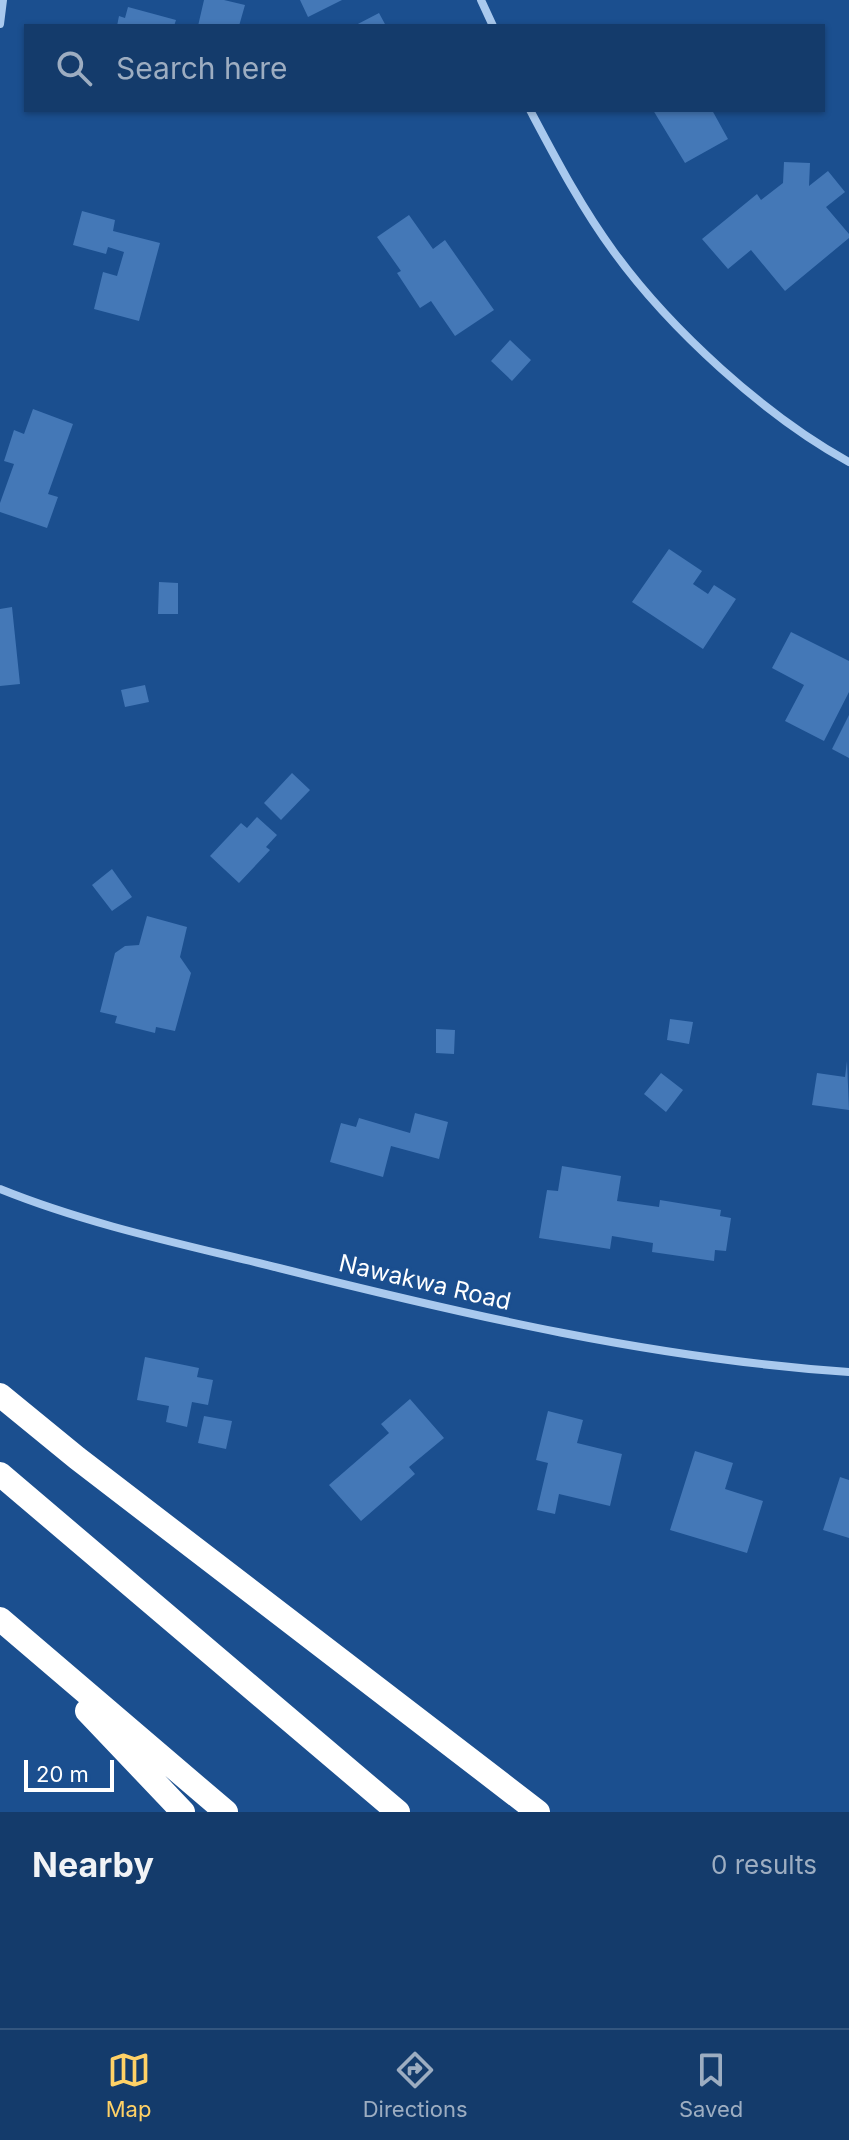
<!DOCTYPE html>
<style>
body{margin:0;font-family:Inter,sans-serif;background:#1d4271;color:#f1f3f6}
.scale{position:absolute;left:24px;bottom:20px;width:90px;box-sizing:border-box;padding-left:8px;border:4px solid #fff;border-top:0;font-size:22px;line-height:28px;white-space:nowrap;color:#fff;-webkit-text-stroke:6px #1b4f8f;paint-order:stroke}
.list{margin:0;padding:0;list-style:none}
h2{display:flex;justify-content:space-between;align-items:center;height:104px;margin:0;padding:0 32px;font-size:34px}
h2 small{font-size:26px;font-weight:400;color:#9dadc1}
.icon{flex:none;width:44px;height:44px;fill:none;stroke:currentColor;stroke-width:2;stroke-linecap:round;stroke-linejoin:round}
.map{position:relative;flex:none;width:849px;height:1812px;overflow:hidden}
.search{position:absolute;background:#143b6b;box-shadow:0 2px 6px #0004;left:24px;right:24px;top:24px;height:88px;display:flex;align-items:center;gap:20px;box-sizing:border-box;padding:0 28px;border-radius:0px;color:#9dadc1;font-size:30px}
.sheet{height:216px;background:#143b6b}
nav{display:flex;justify-content:space-around;align-items:center;box-sizing:border-box;height:112px;border-top:2px solid #33557e;background:#143b6b;font-size:22px;color:#9dadc1}
nav a{display:grid;justify-items:center;gap:4px}
nav .on{color:#ffd166}
.map>svg:first-child{display:block}
.building{fill:#4478b7}
.lines{fill:none;stroke-linecap:round;stroke-linejoin:round}
.minor{stroke:#a9c9ee;stroke-width:8}
.motorway{stroke:#fff;stroke-width:24}
.labels{text-anchor:middle;dominant-baseline:central;stroke-width:6;stroke-linejoin:round;paint-order:stroke}
.street-label{font-size:24px;fill:#fff;stroke:#1b4f8f}
</style>
<div class="map">
<svg width="849" height="1812" viewBox="0 0 849 1812">
<rect width="100%" height="100%" fill="#1b4f8f"/>
<!-- building -->
<path class="building" d="M204 0H224L245 5 239 26H198Z
M300 0H342L308 17Z
M128 7 176 20 174 26H117L119 16 125 18Z
M379 13 386 26H354Z
M653 110H712L728 139 685 163Z
M784 162 810 163 809 186 828 171 845 192 826 207 849 234V238L785 291 751 250 728 269 702 239 757 194 761 200 783 183Z
M82 211 115 220 113 231 160 243 139 321 94 309 103 272 117 276 124 252 108 247 106 254 73 245Z
M409 215 433 249 445 240 494 310 455 336 431 301 420 308 397 273 401 271 377 237Z
M510 340 531 360 512 381 491 361Z
M33 409 73 424 48 494 58 497 47 528 0 512V503L14 464 4 461 14 430 24 434Z
M669 549 702 571 693 584 708 594 714 585 736 599 703 649 632 602Z
M159 582 178 583V614H158Z
M12 607 20 684 0 686V609Z
M791 632 849 661V692L824 741 785 721 804 685 772 668Z
M145 685 149 702 125 707 121 690Z
M849 715V758L832 749Z
M292 773 310 790 281 820 264 803Z
M257 817 277 835 266 847 270 850 239 883 210 856 241 823 247 828Z
M112 869 132 897 112 911 92 885Z
M147 916 187 927 180 957 191 973 175 1031 156 1027 155 1033 115 1023 117 1016 100 1012 115 953 125 946 139 945Z
M670 1019 693 1022 689 1044 667 1040Z
M436 1029 455 1030 454 1054 436 1053Z
M847 1061 849 1110 812 1105 817 1073 845 1077Z
M661 1073 683 1090 666 1112 644 1094Z
M415 1113 448 1122 439 1159 391 1146 383 1177 330 1162 341 1123 356 1127 359 1118 410 1133Z
M562 1166 621 1176 617 1201 659 1207 660 1200 721 1210 720 1216 731 1218 726 1251 715 1250 714 1261 652 1252 653 1243 612 1236 610 1249 539 1238 547 1190 558 1191Z
M145 1357 199 1368 197 1377 213 1380 208 1405 192 1402 187 1427 166 1422 169 1406 137 1400Z
M410 1399 444 1438 409 1467 415 1474 361 1521 329 1485 389 1433 381 1424Z
M548 1411 583 1420 577 1443 622 1454 610 1506 559 1494 555 1514 537 1510 548 1463 536 1460Z
M204 1416 232 1421 226 1449 198 1443Z
M695 1451 733 1463 725 1489 763 1501 747 1553 670 1530Z
M840 1477 849 1480V1538L823 1530Z"/>
<g class="lines">
<!-- minor -->
<path class="minor" d="M481 0 493 26
M0 24 3 0
M530 110C556 159 581 207 614 252 670 329 765 416 849 462
M0 1189C89 1225 186 1245 279 1268 467 1315 655 1359 849 1372"/>
<!-- motorway -->
<path class="motorway" d="M0 1395 77 1458 538 1812
M0 1474 398 1812
M0 1619 226 1812
M87 1711 183 1812"/>
</g>
<g class="labels">
<!-- street labels -->
<g class="street-label">
<text transform="translate(425 1282) rotate(13)">Nawakwa Road</text>
</g>
</g>
</svg>
<div class="scale">20 m</div>
<div class="search"><svg class="icon" aria-label="search" viewBox="0 0 24 24"><circle cx="10" cy="10" r="6"/><path d="M15 15l6 6"/></svg>Search here</div>
</div>
<section class="sheet">
<h2>Nearby<small>0 results</small></h2>
<ul class="list">
</ul>
</section>
<nav>
<a class="on"><svg class="icon" aria-label="map" viewBox="0 0 24 24"><path d="M3 6l6-2 6 2 6-2v14l-6 2-6-2-6 2zM9 4v14M15 6v14"/></svg>Map</a>
<a><svg class="icon" aria-label="directions" viewBox="0 0 24 24"><path d="M12 3l9 9-9 9-9-9zM9 14v-3h6M13 9l2 2-2 2"/></svg>Directions</a>
<a><svg class="icon" aria-label="saved" viewBox="0 0 24 24"><path d="M7 4h10v16l-5-4-5 4z"/></svg>Saved</a>
</nav>
